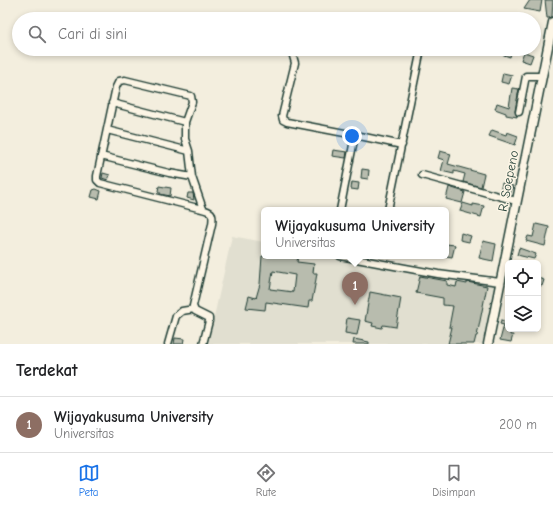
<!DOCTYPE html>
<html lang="id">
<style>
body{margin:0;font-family:"Comic Neue",sans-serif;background:#f2f2f2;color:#202124}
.controls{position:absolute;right:12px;bottom:12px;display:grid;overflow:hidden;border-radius:6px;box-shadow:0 2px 6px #0003}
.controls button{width:36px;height:36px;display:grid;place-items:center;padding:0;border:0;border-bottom:1px solid #e0e0e0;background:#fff;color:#202124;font:20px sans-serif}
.you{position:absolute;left:352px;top:136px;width:14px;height:14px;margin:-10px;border:3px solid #fff;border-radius:50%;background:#1a73e8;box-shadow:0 0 0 6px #1a73e833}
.badge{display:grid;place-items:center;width:26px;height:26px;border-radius:50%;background:#1a73e8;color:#fff;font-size:13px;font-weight:700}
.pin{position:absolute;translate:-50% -33px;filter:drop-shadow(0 1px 2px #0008)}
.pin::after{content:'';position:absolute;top:21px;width:14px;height:12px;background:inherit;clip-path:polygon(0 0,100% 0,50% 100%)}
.popup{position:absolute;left:261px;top:207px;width:188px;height:52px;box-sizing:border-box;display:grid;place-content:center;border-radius:6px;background:#fff;filter:drop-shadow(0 1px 3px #0005);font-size:13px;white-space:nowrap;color:#757577}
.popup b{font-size:15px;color:#202124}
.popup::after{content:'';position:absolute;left:50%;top:100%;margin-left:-8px;border:8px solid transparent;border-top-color:#fff}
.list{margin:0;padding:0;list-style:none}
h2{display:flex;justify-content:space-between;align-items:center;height:52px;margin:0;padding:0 16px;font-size:17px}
h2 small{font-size:13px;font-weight:400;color:#757577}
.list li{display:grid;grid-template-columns:26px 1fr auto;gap:12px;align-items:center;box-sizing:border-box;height:56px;padding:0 16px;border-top:1px solid #e0e0e0}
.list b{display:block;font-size:15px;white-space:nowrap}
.list p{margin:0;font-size:13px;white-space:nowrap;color:#757577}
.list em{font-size:13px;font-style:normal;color:#757577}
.icon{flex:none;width:22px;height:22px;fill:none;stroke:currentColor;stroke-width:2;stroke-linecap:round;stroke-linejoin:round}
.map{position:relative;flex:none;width:553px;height:344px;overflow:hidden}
.search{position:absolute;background:#fff;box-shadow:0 2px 6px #0003;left:12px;right:12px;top:12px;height:44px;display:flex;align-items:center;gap:10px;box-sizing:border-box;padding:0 14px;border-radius:22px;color:#757577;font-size:15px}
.sheet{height:108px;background:#fff}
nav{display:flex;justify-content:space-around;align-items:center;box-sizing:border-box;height:56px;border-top:1px solid #e0e0e0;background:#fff;font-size:11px;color:#757577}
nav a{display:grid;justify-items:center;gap:2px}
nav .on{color:#1a73e8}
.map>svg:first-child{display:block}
.built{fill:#e1dfd0}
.building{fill:#b8bcae;stroke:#1f3d34;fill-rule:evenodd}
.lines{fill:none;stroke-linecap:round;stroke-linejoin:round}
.minor-casing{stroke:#1f3d34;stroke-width:9}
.tertiary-casing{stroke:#1f3d34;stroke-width:11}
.minor{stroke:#fcf5e5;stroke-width:6}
.tertiary{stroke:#fcf5e5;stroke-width:8}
.labels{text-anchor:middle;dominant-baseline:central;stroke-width:3;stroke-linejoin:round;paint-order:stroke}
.street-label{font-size:13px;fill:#1f3d34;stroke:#fcf5e5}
</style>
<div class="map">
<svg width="553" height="344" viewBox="0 0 553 344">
<rect width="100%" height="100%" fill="#f3eede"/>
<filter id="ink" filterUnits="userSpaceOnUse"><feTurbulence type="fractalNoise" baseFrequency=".025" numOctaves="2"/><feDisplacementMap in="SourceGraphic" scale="8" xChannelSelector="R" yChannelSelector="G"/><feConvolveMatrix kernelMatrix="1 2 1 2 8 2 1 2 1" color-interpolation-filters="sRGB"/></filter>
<g filter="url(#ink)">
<!-- built -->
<path class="built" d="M232 236 264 242V256H333L496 285 485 344H208Z"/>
<!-- building -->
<path class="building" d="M530 0H542L540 12 524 9Z
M545 0H553L552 17 549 18H547Z
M503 49H512L510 57 501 54Z
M524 52 533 55 530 63 521 60Z
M503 73 512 75 509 84 501 82Z
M512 88 519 89 515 111 517 117 506 115V113L495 109 497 103 509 107Z
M492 130 506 135 507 132 518 136 515 145 489 136Z
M333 150 347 152 346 158 332 156Z
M440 151 451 154 448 164 484 174 481 187 463 182 465 174 454 171V174L441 171 444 160 438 158Z
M362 169 369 170 368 179 361 178Z
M103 173 110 175 108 180 102 178Z
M352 182 359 183 358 190 351 189Z
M502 183 513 186 510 195 500 192Z
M159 186 171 188 170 196 160 194V192L158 191Z
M449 187 465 192 462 203 446 199Z
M96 189 101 191 99 199 91 197 93 190Z
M188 193H193L194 200 187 198Z
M463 203 473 206V204L484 206 481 217 460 211Z
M536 224 549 227 545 246 526 241 528 236 533 237Z
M461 233 471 236 469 242 460 240Z
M483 241 496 244 493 261 479 258Z
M446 244 455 245 452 257 446 256Z
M519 248 536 254 534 259 517 255Z
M262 256H298L297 262 314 264 313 273H317L315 285 312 301H309L308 308 266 302 265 310 246 308 249 296 256 298 260 284ZM273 271 295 275 293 292 270 289Z
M420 276 447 281V285L456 287 457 282 467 284V282L487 286 477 336H476L474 344H448L452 327H449L453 306 443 305V298L416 293Z
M538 278 544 280 542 286 538 284Z
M370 292 401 298 396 327 383 325 382 328 372 326 373 323 365 321Z
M506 317H508V329H511L510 335H513L511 342 500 340 504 325 500 324 501 320 505 321Z
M347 318 360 320 357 335 345 333Z
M175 338 184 339 183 344H174Z
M354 339 369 342V344H353Z"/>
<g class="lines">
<defs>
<path id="minor" d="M291 49 295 63 282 116 283 120 287 122 355 135
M112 103 185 122
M519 112 526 76H542
M107 130 189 151
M101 156 169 173 192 177
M422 175 516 201
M340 210 355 135 402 145
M388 210 421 49
M340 256 438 274 500 282
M168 344 176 316 182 311 194 309
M203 344 209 321V318L195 311 193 306 212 224C214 211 210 211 198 208L100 183 97 180V176L116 87 119 81 125 80 191 96 192 102 185 122V139L189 151 192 177 203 209"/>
<path id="tertiary" d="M488 344 553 22"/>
</defs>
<!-- minor casing -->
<use href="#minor" class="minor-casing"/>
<!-- tertiary casing -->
<use href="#tertiary" class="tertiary-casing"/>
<!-- minor -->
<use href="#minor" class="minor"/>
<!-- tertiary -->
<use href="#tertiary" class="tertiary"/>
</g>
</g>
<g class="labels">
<!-- street labels -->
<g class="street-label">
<text transform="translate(508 181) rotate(-79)">R. Soepeno</text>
</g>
</g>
</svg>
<div class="controls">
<button><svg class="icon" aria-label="locate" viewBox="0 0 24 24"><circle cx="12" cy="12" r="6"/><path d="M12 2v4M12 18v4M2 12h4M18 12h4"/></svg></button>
<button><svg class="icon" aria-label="layers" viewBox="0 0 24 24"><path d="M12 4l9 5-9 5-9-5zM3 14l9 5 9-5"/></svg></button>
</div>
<div class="you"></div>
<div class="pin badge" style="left:355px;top:305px;background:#8d6e63">1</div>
<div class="popup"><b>Wijayakusuma University</b>Universitas</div>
<div class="search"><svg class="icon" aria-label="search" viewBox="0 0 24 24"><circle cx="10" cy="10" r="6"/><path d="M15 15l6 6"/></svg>Cari di sini</div>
</div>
<section class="sheet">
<h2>Terdekat<small></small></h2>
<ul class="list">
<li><span class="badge" style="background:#8d6e63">1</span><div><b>Wijayakusuma University</b><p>Universitas</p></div><em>200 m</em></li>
</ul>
</section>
<nav>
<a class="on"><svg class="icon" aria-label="map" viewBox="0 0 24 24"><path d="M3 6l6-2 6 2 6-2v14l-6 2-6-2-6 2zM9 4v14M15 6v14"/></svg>Peta</a>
<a><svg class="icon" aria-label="directions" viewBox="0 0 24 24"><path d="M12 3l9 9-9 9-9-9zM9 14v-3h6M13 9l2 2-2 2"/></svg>Rute</a>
<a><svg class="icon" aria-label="saved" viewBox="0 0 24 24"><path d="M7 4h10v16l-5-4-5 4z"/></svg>Disimpan</a>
</nav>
